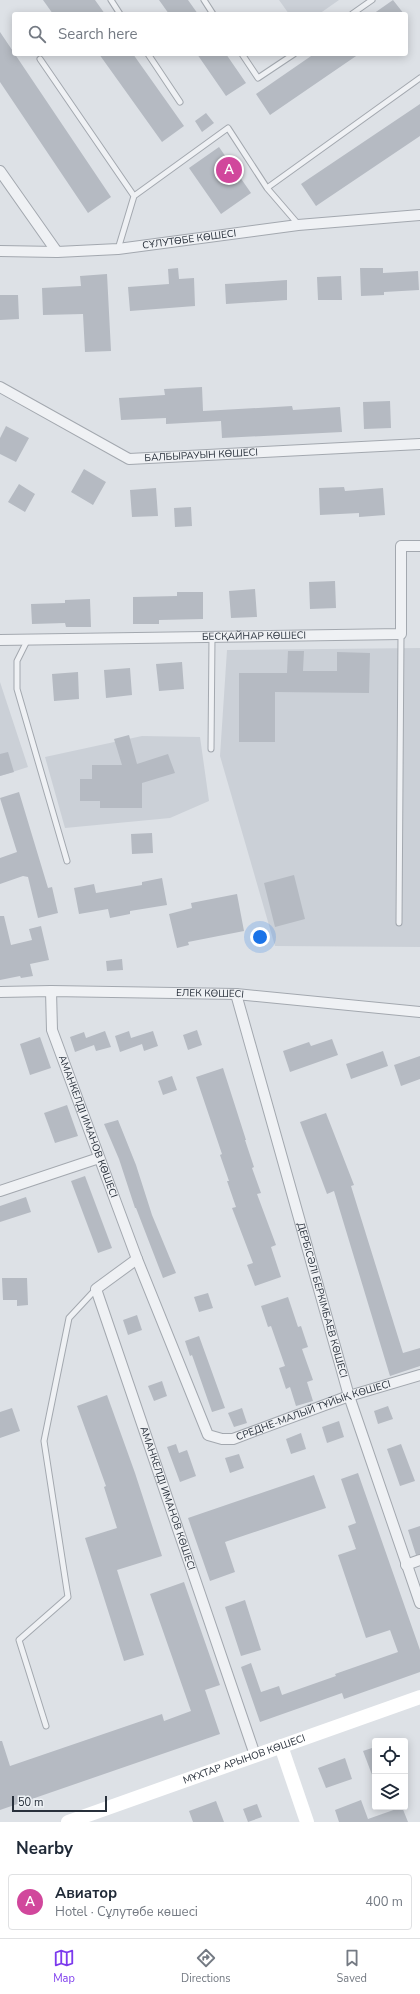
<!DOCTYPE html>
<meta charset="utf-8">
<style>
body{margin:0;font-family:"Nunito Sans",sans-serif;background:#f6f6f7;color:#1f2937}
.controls{position:absolute;right:12px;bottom:12px;display:grid;overflow:hidden;border-radius:4px;box-shadow:0 2px 10px #0003}
.controls button{width:36px;height:36px;display:grid;place-items:center;padding:0;border:0;border-bottom:1px solid #e0e1e3;background:#fff;color:#1f2937;font:20px sans-serif}
.scale{position:absolute;left:12px;bottom:10px;width:95px;box-sizing:border-box;padding-left:4px;border:2px solid #28303b;border-top:0;font-size:11px;line-height:14px;white-space:nowrap;color:#28303b;-webkit-text-stroke:3px #ecf0f4;paint-order:stroke}
.you{position:absolute;left:260px;top:937px;width:14px;height:14px;margin:-10px;border:3px solid #fff;border-radius:50%;background:#1a73e8;box-shadow:0 0 0 6px #1a73e833}
.badge{display:grid;place-items:center;width:26px;height:26px;border-radius:50%;background:#7c3aed;color:#fff;font-size:13px;font-weight:700}
.pin{position:absolute;translate:-50% -50%;border:2px solid #fff;box-shadow:0 1px 4px #0006}
.list{margin:0;padding:0;list-style:none}
h2{display:flex;justify-content:space-between;align-items:center;height:52px;margin:0;padding:0 16px;font-size:17px}
h2 small{font-size:13px;font-weight:400;color:#747a83}
.list li{display:grid;grid-template-columns:26px 1fr auto;gap:12px;align-items:center;box-sizing:border-box;height:56px;margin:0 8px 8px;padding:0 8px;border:1px solid #e0e1e3;border-radius:4px}
.list b{display:block;font-size:15px;white-space:nowrap}
.list p{margin:0;font-size:13px;white-space:nowrap;color:#747a83}
.list em{font-size:13px;font-style:normal;color:#747a83}
.icon{flex:none;width:22px;height:22px;fill:none;stroke:currentColor;stroke-width:2;stroke-linecap:round;stroke-linejoin:round}
.map{position:relative;flex:none;width:420px;height:1822px;overflow:hidden}
.search{position:absolute;background:#fff;box-shadow:0 2px 10px #0003;left:12px;right:12px;top:12px;height:44px;display:flex;align-items:center;gap:10px;box-sizing:border-box;padding:0 14px;border-radius:4px;color:#747a83;font-size:15px}
.sheet{height:116px;background:#fff}
nav{display:flex;justify-content:space-around;align-items:center;box-sizing:border-box;height:56px;border-top:1px solid #e0e1e3;background:#fff;font-size:11px;color:#747a83}
nav a{display:grid;justify-items:center;gap:2px}
nav .on{color:#7c3aed}
.map>svg:first-child{display:block}
.built{fill:#cbd0d7}
.building{fill:#b5bac2}
.lines{fill:none;stroke-linecap:round;stroke-linejoin:round}
.lane-casing{stroke:#a3a8af;stroke-width:7}
.street-casing{stroke:#a3a8af;stroke-width:12}
.lane{stroke:#eff1f4;stroke-width:5}
.street{stroke:#eff1f4;stroke-width:10}
.secondary{stroke:#fff;stroke-width:14}
.labels{text-anchor:middle;dominant-baseline:central;stroke-width:3;stroke-linejoin:round;paint-order:stroke}
.street-label{font-size:10px;fill:#28303b;stroke:#ecf0f4}
</style>
<div class="map">
<svg width="420" height="1822" viewBox="0 0 420 1822">
<rect width="100%" height="100%" fill="#dde1e6"/>
<!-- built -->
<path class="built" d="M279 0H339L319 14H289Z
M420 648V947L275 946 220 756 227 650Z
M0 682 28 767 0 776Z
M142 736 200 737 209 801 170 818 65 828 45 757Z"/>
<!-- building -->
<path class="building" d="M43 0H95L105 14H53Z
M159 0H188L198 14H169Z
M393 0 404 14H373Z
M0 32 111 197 88 213 0 82Z
M99 54H133L184 126 162 142Z
M197 54H226L246 83 226 96Z
M314 54H359L270 115 256 94Z
M420 104V136L316 206 301 184Z
M206 113 214 123 202 132 195 121Z
M219 147 251 193 221 214 189 168Z
M178 268 179 279 194 278 195 306 130 311 128 287 169 284 168 269Z
M360 268H383V273L418 271 419 290 384 292V295L361 296Z
M107 274 111 351 85 352 83 314 43 315 42 288 81 286 80 276Z
M341 276 342 300H318L317 277Z
M287 280V300L226 304 225 284Z
M0 295H18L19 319 0 320Z
M202 387 203 411 292 406 293 410 340 407 342 432 222 438 221 421 166 424V418L121 420 119 398 165 395 164 389Z
M390 401 391 428 364 429 363 402Z
M6 426 29 438 16 462 0 454V438Z
M84 469 106 482 93 505 71 492Z
M19 484 35 494 25 512 8 502Z
M344 487 345 491 383 488 385 515 359 517V513L320 515 319 488Z
M156 488 158 516 132 517 130 490Z
M191 507 192 526 175 527 174 508Z
M335 581 336 608 310 609 309 582Z
M255 589 257 617 231 618 229 591Z
M177 592H203V619L159 620V624H133V597L177 596Z
M90 599 91 627H66L65 623 32 624 31 604 65 603V600Z
M288 651H304L303 671H337V652L370 653 369 693 275 692V742H239V673H287Z
M182 662 184 689 159 691 156 664Z
M130 668 132 695 106 698 104 670Z
M78 672 79 699 54 701 52 674Z
M129 735 137 764 168 754 175 773 142 783V808H100V801H80V779H92V765H122L114 739Z
M8 752 14 772 0 776V754Z
M19 792 48 888 52 887 58 913 38 918 28 877 23 876 0 884V858L17 852 0 798Z
M152 833 153 853 132 854 131 834Z
M294 875 305 919 275 927 264 883Z
M162 878 167 905 130 911V914L110 918 108 909 79 914 74 888 94 884 96 893 142 885V882Z
M237 894 244 931 188 942 189 945 177 948 169 914 192 908 191 903Z
M0 916H4L11 945 32 940 29 929 41 926 49 960 30 964 33 976 21 978 20 976 0 980Z
M122 959 123 970 107 971 106 961Z
M197 1030 202 1045 188 1050 183 1035Z
M105 1031 111 1047 96 1051 94 1045 75 1052 70 1037 84 1032 86 1038Z
M129 1031 131 1038 153 1031 158 1046 144 1051 142 1044 120 1052 115 1036Z
M40 1037 51 1068 30 1075 20 1044Z
M332 1039 338 1055 290 1072 283 1051 309 1042 311 1046Z
M383 1051 388 1066 351 1079 346 1064Z
M420 1056V1079L401 1086 394 1065Z
M223 1068 246 1140H245L254 1167 252 1168 261 1193 257 1194 276 1245 271 1247 281 1277 255 1286 247 1265 253 1263 232 1208 236 1207 227 1181H229L220 1155 222 1154 196 1077Z
M172 1076 177 1090 163 1095 158 1081Z
M67 1105 78 1136 55 1143 44 1113Z
M326 1113 354 1185 351 1186 403 1353 420 1348V1366L390 1376 334 1191 327 1194 300 1122Z
M118 1120 136 1165 152 1215 176 1273 163 1278 136 1208H135L119 1159 104 1124Z
M85 1176 112 1248 98 1253 71 1181Z
M26 1197 31 1212 0 1222V1206Z
M2 1278H27L28 1305 17 1306V1300H3Z
M208 1293 213 1308 199 1312 194 1297Z
M288 1297 298 1327 301 1326 308 1347 302 1349 313 1380 307 1382 313 1401 296 1406 290 1387 286 1389 279 1368 285 1366 271 1326 268 1327 261 1306Z
M137 1315 142 1330 128 1335 123 1320Z
M199 1336 225 1408 212 1412 192 1355 190 1356 185 1341Z
M162 1381 167 1396 154 1401 148 1386Z
M107 1395 135 1473 162 1556 117 1570 144 1655 124 1661 85 1538 117 1528 104 1487 106 1486 77 1406Z
M388 1406 393 1419 378 1424 374 1411Z
M12 1408 20 1431 0 1438V1412Z
M242 1408 247 1423 234 1427 228 1413Z
M339 1421 344 1437 327 1443 322 1427Z
M301 1433 306 1449 291 1454 286 1439Z
M176 1444 179 1453 187 1450 196 1476 180 1482 167 1447Z
M401 1444 415 1481 400 1486 387 1449Z
M239 1454 244 1468 230 1473 225 1458Z
M358 1473 420 1650V1672L344 1699 342 1693 260 1722 241 1667 251 1663 261 1692 279 1686 282 1695 336 1676 335 1674 398 1652 390 1630 366 1638 338 1555 356 1549 348 1526 356 1523 341 1479Z
M314 1475 326 1508 225 1542 235 1572 210 1581 188 1518Z
M420 1526V1554L416 1555 408 1530Z
M184 1582 220 1685 205 1690 220 1734 0 1810V1741H2L10 1766 162 1714 164 1721 191 1711 150 1594Z
M245 1600 261 1650 241 1656 225 1607Z
M375 1747V1780H374L363 1751Z
M345 1758 352 1779 326 1788 318 1768Z
M361 1800 368 1819 402 1807 408 1822H339L335 1810Z
M216 1801 224 1822H193L189 1811Z
M257 1804 262 1817 248 1822 243 1809Z"/>
<g class="lines">
<defs>
<path id="lane" d="M111 0 120 14
M204 0 213 14
M352 14 372 0
M148 54 180 102
M242 54 258 78 294 54
M40 59 134 196
M267 188 420 78
M118 249 134 196 228 128 267 188 298 224
M28 639 17 661V689L67 861
M211 749 212 637
M399 923 401 634
M46 1726 19 1640 68 1597 44 1441 69 1318 96 1289"/>
<g id="street">
<path id="s1" d="M0 171 57 252 118 249 298 225 420 215"/>
<path d="M0 251 57 252"/>
<path id="s2" d="M0 387 129 459 420 444"/>
<path id="s3" d="M0 640 401 634V546H420"/>
<path id="s4" d="M51 991 52 1030 137 1259 208 1435 222 1439H233L349 1396 420 1375"/>
<path id="s5" d="M0 992 51 991 236 994 420 1012"/>
<path id="s6" d="M236 994 349 1396 420 1603"/>
<path d="M0 1191 99 1158"/>
<path id="s7" d="M137 1259 96 1289 255 1755"/>
<path d="M406 1565 420 1560"/>
</g>
</defs>
<!-- lane casing -->
<use href="#lane" class="lane-casing"/>
<!-- street casing -->
<use href="#street" class="street-casing"/>
<!-- lane -->
<use href="#lane" class="lane"/>
<!-- street -->
<use href="#street" class="street"/>
<!-- secondary -->
<g class="secondary">
<path d="M281 1746 307 1822"/>
<path id="s8" d="M68 1822 420 1697"/>
</g>
</g>
<g class="labels">
<!-- street labels -->
<g class="street-label">
<text stroke="none"><textPath href="#s1" startOffset="232">СҰЛУТӨБЕ КӨШЕСІ</textPath></text>
<text stroke="none"><textPath href="#s2" startOffset="220">БАЛБЫРАУЫН КӨШЕСІ</textPath></text>
<text stroke="none"><textPath href="#s3" startOffset="254">БЕСҚАЙНАР КӨШЕСІ</textPath></text>
<text stroke="none"><textPath href="#s5" startOffset="210">ЕЛЕК КӨШЕСІ</textPath></text>
<text stroke="none"><textPath href="#s4" startOffset="142">АМАНКЕЛДІ ИМАНОВ КӨШЕСІ</textPath></text>
<text stroke="none"><textPath href="#s6" startOffset="318">ДЕРБІСӘЛІ БЕРКІМБАЕВ КӨШЕСІ</textPath></text>
<text stroke="none"><textPath href="#s4" startOffset="584">СРЕДНЕ-МАЛЫЙ ТҰЙЫҚ КӨШЕСІ</textPath></text>
<text stroke="none"><textPath href="#s7" startOffset="272">АМАНКЕЛДІ ИМАНОВ КӨШЕСІ</textPath></text>
<text stroke="none"><textPath href="#s8" startOffset="187">МҰХТАР АРЫНОВ КӨШЕСІ</textPath></text>
</g>
</g>
</svg>
<div class="controls">
<button><svg class="icon" aria-label="locate" viewBox="0 0 24 24"><circle cx="12" cy="12" r="6"/><path d="M12 2v4M12 18v4M2 12h4M18 12h4"/></svg></button>
<button><svg class="icon" aria-label="layers" viewBox="0 0 24 24"><path d="M12 4l9 5-9 5-9-5zM3 14l9 5 9-5"/></svg></button>
</div>
<div class="scale">50 m</div>
<div class="you"></div>
<div class="pin badge" style="left:229px;top:170px;background:#d1479c">A</div>
<div class="search"><svg class="icon" aria-label="search" viewBox="0 0 24 24"><circle cx="10" cy="10" r="6"/><path d="M15 15l6 6"/></svg>Search here</div>
</div>
<section class="sheet">
<h2>Nearby<small></small></h2>
<ul class="list">
<li><span class="badge" style="background:#d1479c">A</span><div><b>Авиатор</b><p>Hotel · Сұлутөбе көшесі</p></div><em>400 m</em></li>
</ul>
</section>
<nav>
<a class="on"><svg class="icon" aria-label="map" viewBox="0 0 24 24"><path d="M3 6l6-2 6 2 6-2v14l-6 2-6-2-6 2zM9 4v14M15 6v14"/></svg>Map</a>
<a><svg class="icon" aria-label="directions" viewBox="0 0 24 24"><path d="M12 3l9 9-9 9-9-9zM9 14v-3h6M13 9l2 2-2 2"/></svg>Directions</a>
<a><svg class="icon" aria-label="saved" viewBox="0 0 24 24"><path d="M7 4h10v16l-5-4-5 4z"/></svg>Saved</a>
</nav>
